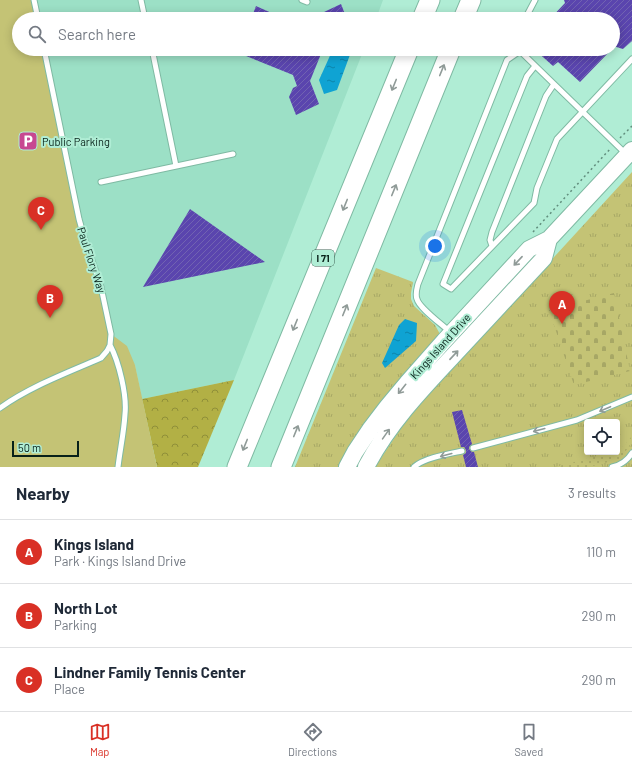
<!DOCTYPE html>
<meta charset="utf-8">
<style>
body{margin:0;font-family:Barlow,sans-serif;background:#f6f6f7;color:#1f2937}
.controls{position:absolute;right:12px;bottom:12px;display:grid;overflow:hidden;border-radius:4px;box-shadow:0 2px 10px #0003}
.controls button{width:36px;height:36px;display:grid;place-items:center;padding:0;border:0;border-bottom:1px solid #e0e1e3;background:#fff;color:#1f2937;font:20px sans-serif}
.scale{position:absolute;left:12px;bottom:10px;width:67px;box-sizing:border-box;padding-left:4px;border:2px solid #082119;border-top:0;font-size:11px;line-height:14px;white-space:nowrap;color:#082119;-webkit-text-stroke:3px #b0edd5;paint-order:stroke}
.you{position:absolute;left:435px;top:246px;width:14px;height:14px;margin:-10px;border:3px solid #fff;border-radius:50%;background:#1a73e8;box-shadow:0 0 0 6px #1a73e833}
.badge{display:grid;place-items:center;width:26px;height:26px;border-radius:50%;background:#d93025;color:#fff;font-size:13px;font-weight:700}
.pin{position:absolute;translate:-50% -33px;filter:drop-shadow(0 1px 2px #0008)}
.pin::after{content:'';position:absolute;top:21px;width:14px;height:12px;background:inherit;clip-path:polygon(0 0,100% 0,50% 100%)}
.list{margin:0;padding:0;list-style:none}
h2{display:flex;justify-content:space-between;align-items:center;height:52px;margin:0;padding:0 16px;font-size:17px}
h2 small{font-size:13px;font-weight:400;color:#747a83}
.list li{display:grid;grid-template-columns:26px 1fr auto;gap:12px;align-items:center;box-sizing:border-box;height:64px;padding:0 16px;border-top:1px solid #e0e1e3}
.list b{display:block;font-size:15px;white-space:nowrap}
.list p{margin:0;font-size:13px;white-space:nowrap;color:#747a83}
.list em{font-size:13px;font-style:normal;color:#747a83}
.icon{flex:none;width:22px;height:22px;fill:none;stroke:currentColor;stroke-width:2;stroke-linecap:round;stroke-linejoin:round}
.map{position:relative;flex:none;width:632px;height:467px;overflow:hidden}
.search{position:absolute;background:#fff;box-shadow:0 2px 10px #0003;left:12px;right:12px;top:12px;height:44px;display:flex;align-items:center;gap:10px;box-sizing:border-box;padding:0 14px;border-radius:22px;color:#747a83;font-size:15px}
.sheet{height:244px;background:#fff}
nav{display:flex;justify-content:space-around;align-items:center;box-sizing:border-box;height:56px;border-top:1px solid #e0e1e3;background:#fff;font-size:11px;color:#747a83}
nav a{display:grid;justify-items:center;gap:2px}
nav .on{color:#d93025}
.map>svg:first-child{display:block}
.built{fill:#9ce0c6}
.grass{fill:url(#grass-tufts);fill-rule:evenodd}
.forest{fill:url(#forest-crowns)}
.cemetery{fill:url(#cemetery-stones)}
.garden{fill:url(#garden-dots)}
.pitch{fill:#c4c375}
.water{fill:url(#water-ripples)}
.building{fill:url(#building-hatch)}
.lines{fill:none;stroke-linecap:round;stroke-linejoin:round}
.service-casing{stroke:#7fbaa3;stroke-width:7}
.primary-casing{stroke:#7fbaa3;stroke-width:18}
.motorway-casing{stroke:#7fbaa3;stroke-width:21}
.path{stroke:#618e7d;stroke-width:1.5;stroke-dasharray:2 3;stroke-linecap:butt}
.service{stroke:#fff;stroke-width:5}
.primary{stroke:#fff;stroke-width:16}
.motorway{stroke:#fff;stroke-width:19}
.oneway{stroke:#909b98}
.labels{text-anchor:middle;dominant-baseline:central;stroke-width:4;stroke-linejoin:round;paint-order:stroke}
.shield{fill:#b0edd5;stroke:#3a5e51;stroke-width:1}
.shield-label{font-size:10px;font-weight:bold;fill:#082119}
.poi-label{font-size:11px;fill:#082119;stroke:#b0edd5;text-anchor:start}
.street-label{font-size:11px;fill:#082119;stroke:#b0edd5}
</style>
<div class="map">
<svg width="632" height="467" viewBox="0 0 632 467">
<defs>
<pattern id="grass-tufts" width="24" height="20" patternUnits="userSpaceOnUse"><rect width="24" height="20" fill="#c4c375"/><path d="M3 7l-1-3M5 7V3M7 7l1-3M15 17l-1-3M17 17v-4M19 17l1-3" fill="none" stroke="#a7a765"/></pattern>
<pattern id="forest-crowns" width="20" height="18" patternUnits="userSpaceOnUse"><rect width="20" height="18" fill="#b2b045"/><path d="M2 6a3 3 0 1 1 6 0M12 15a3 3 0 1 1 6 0" fill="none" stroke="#8f8f39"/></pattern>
<pattern id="cemetery-stones" width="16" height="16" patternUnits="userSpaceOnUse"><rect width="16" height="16" fill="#c4c375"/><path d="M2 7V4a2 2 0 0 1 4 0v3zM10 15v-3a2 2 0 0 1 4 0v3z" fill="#a7a765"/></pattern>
<pattern id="garden-dots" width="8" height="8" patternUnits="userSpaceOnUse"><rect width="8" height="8" fill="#c4c375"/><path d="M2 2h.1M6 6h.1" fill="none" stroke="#a7a765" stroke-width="1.8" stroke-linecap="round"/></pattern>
<pattern id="water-ripples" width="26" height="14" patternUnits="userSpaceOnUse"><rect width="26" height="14" fill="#0fa3d3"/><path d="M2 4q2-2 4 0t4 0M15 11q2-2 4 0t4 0" fill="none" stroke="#0c84aa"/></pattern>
<pattern id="building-hatch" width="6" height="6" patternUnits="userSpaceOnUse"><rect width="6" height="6" fill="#5a45ae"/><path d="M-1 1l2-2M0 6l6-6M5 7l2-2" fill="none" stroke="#7163b1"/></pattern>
</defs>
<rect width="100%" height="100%" fill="#b0edd5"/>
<!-- built -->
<path class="built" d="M34 0H383L376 19H38Z
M44 49H364L234 380 142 399 135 365 111 334 84 237Z"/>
<!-- grass -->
<path class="grass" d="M632 172V467H375L403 425 434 388ZM587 422H617V452H587Z
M376 268 413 282 411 293V299L414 306 435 325 441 336 342 467H295Z"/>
<!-- forest -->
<path class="forest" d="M234 380 198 467H157L142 399Z"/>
<!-- cemetery -->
<path class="cemetery" d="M614 293 630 371 574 385 549 310Z"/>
<!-- garden -->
<path class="garden" d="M632 436V442L625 452 620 459 589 467H555L613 452H617V450L624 446Z"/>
<!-- pitch -->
<path class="pitch" d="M0 0H34L38 19H19V49H44L79 219 101 287 111 334 127 346 135 365 157 467H0Z"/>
<!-- water -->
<path class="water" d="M333 49H351V52L337 90 324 94 319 80Z
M405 319 417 323 416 341 385 368 382 363 399 325Z"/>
<!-- building -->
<path class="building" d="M564 0H632V41L623 49 613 46V19H550L565 3Z
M341 4 347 19H322L324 12Z
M256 6 285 19H251Z
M229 49H323L310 81 319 104 296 115 289 97 293 88 297 86 293 75Z
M534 49H612L580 82 558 62 553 66Z
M190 209 265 262 143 287Z
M462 410 472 444 469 447V449L472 452H474L478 467H466L463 455 466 453V450L464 447H461L452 412Z"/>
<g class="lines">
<defs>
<path id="service" d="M34 0 38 19
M141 0 145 19
M302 0 307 2
M525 19 535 0
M152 49 176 166
M519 49 520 51 625 153
M535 66 527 76 443 284 451 289 534 203 537 188 557 139 632 59
M101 182 233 154
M492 246 490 240 492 232 546 96 554 84
M450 332C443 325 419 308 417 299 415 294 417 288 418 284L507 60 520 51
M110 345C119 362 127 395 125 414 124 432 120 450 118 467
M0 408C31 386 67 373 101 358L107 351 110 345 111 334 101 287 84 237 79 219 44 49
M473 448 577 420 632 397
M414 467C424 458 448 454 462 451
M612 467C621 465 627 461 632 453"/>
<path id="primary" d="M347 467 355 452 371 428 387 407 407 383 444 341 529 249 549 239 632 150
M366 467C388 425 420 391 452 357 483 324 513 291 544 258L549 239"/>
<path id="motorway" d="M422 19 430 0
M463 19 471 0
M237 467 409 49
M281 467 451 49"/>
</defs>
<!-- service casing -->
<use href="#service" class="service-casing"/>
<!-- primary casing -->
<use href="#primary" class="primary-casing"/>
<!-- motorway casing -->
<use href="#motorway" class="motorway-casing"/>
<!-- path -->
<path class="path" d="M620 138 632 126
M533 232 611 148"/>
<!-- service -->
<use href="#service" class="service"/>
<!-- primary -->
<use href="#primary" class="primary"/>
<!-- motorway -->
<use href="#motorway" class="motorway"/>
</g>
<!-- one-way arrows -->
<defs><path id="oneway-shaft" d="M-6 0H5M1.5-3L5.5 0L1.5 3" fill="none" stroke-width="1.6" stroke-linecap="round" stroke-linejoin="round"/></defs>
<g class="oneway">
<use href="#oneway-shaft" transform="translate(442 70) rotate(-68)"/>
<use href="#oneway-shaft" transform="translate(394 85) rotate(112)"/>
<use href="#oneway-shaft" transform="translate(394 190) rotate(-68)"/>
<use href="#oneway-shaft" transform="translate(345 205) rotate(112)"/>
<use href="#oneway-shaft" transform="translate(518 261) rotate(133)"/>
<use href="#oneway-shaft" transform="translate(345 310) rotate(-68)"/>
<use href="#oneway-shaft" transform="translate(295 325) rotate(112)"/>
<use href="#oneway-shaft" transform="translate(454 355) rotate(-47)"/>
<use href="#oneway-shaft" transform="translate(402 389) rotate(129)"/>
<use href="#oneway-shaft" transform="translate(605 409) rotate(157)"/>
<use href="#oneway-shaft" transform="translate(539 430) rotate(165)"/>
<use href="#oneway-shaft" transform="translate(296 431) rotate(-68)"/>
<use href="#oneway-shaft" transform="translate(386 434) rotate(-55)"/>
<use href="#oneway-shaft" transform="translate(245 445) rotate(112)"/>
<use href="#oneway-shaft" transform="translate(446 455) rotate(165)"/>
</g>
<!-- icons -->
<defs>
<symbol id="parking-square" viewBox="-11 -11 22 22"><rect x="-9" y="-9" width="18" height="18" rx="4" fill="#c74791" stroke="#b0edd5"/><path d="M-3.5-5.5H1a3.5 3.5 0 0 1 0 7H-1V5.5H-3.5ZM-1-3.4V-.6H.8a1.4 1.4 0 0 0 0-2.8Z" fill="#fff"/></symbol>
</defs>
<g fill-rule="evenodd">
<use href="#parking-square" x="17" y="130" width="22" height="22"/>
</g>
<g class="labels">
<!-- shield labels -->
<rect class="shield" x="312" y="250" width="22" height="16" rx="3"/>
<g class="shield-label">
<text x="323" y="258">I 71</text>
</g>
<!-- poi labels -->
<g class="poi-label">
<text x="42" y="141">Public Parking</text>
</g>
<!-- street labels -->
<g class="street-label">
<text transform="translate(92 260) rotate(72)">Paul Flory Way</text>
<text transform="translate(440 346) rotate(-48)">Kings Island Drive</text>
</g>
</g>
</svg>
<div class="controls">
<button><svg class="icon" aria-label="locate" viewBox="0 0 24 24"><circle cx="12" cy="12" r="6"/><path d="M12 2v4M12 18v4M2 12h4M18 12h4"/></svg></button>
</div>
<div class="scale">50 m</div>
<div class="you"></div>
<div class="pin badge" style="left:562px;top:324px">A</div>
<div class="pin badge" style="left:50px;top:318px">B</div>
<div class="pin badge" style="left:41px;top:230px">C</div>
<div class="search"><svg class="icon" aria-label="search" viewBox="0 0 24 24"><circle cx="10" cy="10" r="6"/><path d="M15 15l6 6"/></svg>Search here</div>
</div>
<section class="sheet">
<h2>Nearby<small>3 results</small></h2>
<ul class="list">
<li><span class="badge">A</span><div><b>Kings Island</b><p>Park · Kings Island Drive</p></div><em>110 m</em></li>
<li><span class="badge">B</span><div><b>North Lot</b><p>Parking</p></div><em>290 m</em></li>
<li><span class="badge">C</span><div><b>Lindner Family Tennis Center</b><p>Place</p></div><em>290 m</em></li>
</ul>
</section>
<nav>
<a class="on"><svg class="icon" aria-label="map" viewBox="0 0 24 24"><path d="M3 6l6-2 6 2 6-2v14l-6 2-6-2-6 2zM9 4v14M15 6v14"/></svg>Map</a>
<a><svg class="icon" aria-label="directions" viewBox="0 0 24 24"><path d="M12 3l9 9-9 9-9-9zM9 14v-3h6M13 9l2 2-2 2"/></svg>Directions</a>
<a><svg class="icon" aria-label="saved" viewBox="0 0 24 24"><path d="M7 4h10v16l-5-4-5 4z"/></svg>Saved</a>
</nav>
